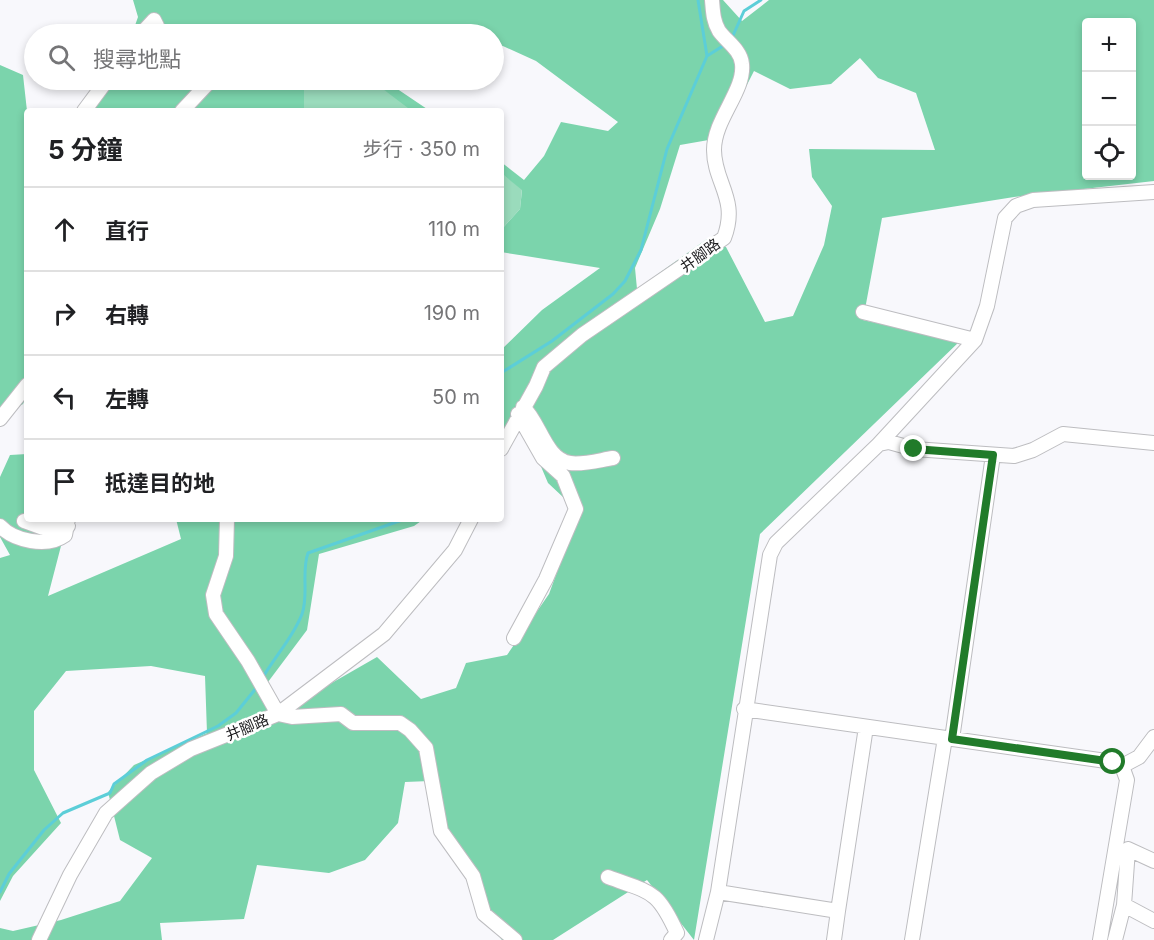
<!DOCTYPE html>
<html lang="zh-TW">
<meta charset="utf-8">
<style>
body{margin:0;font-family:Inter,"Noto Sans TC",sans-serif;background:#f2f2f2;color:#202124}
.controls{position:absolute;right:18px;top:18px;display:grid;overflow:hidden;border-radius:6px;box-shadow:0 3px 9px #0003}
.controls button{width:54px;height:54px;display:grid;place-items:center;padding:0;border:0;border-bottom:2px solid #e0e0e0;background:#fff;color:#202124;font:30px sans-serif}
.stop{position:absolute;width:18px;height:18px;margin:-14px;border:4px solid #217b2a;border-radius:50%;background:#fff}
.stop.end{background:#217b2a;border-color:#fff;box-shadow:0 2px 6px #0008}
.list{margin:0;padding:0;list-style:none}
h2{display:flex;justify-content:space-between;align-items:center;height:78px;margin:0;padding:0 24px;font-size:26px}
h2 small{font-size:20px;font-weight:400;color:#757577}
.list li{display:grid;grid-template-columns:39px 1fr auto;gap:18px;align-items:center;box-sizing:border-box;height:84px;padding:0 24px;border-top:2px solid #e0e0e0}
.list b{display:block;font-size:22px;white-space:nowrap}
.list em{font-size:20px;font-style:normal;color:#757577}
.icon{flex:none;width:33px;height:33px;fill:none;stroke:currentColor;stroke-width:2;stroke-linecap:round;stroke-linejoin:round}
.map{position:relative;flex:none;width:1154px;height:940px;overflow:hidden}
.search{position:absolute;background:#fff;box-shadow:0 3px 9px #0003;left:24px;top:24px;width:480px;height:66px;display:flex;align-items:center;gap:15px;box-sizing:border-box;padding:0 21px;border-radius:33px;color:#757577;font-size:22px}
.panel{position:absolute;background:#fff;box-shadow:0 3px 9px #0003;left:24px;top:108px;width:480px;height:414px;border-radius:6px}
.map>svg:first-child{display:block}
.green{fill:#9adbbc}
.forest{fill:#7bd4ac;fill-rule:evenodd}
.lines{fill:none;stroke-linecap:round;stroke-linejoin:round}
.stream{stroke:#5cced8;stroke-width:3}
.minor-casing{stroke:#bdbdc0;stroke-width:16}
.minor{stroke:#fff;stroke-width:14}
.route{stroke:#217b2a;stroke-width:8}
.labels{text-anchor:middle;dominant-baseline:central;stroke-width:5;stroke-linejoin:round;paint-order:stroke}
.street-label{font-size:15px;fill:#1e1e20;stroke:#fff}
</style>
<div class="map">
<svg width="1154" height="940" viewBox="0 0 1154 940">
<rect width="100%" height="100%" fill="#f8f8fc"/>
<!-- green -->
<path class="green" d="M304 80H371L415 111H304Z
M501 173 522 189 520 209 501 230Z"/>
<!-- forest -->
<path class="forest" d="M133 0H723L742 21 769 0H1154V181L1014 197 882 218 863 320 960 341 760 534 694 940 647 880 553 940H502L492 927 472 878 446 841 430 781 405 782 398 823 365 860 329 873 257 865 244 919 160 923 162 940H0V928L13 931 61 920 120 901 152 858 120 840 108 792 134 765 207 733 205 676 151 666 66 671 34 711V770L61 823 13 876 0 901V558L10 555 0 537V477L10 455 27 454V519H68L48 596 181 539 176 519H424L414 526 319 554 307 630 262 690 276 715 377 657 421 699 456 688 466 663 507 655 549 594 579 512 548 483 528 436 501 426V350L542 310 600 268 501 252V230L520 209 522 190 501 173V162L524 180 544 156 561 122 608 131 618 122 536 61 494 42V34H477L457 25 449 34H132L138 17ZM1086 22H1132V176H1086ZM860 58 878 78 916 93 935 150 809 149 812 177 832 206 824 245 793 316 765 322 726 247 707 239 637 289 635 268 660 209 680 145 720 138 754 71 790 89 831 84Z
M0 65 23 75 27 111V394L23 404 0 417Z
M110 80H304V111H84Z
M371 80H384L430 111H415L408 108Z"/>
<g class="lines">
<!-- stream -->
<path class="stream" d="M698 0 707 56
M731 40 744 11 761 0
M501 373 552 341 613 294 625 281 641 250 667 149 707 56 726 44
M262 679C274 657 293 638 302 614 309 595 301 572 308 553L405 519
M0 892 9 874 44 830 63 813 110 793 114 784 147 760 218 726 236 713 257 687"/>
<defs>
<path id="minor" d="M141 34 154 20 157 26
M84 111 107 80
M182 111 211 80
M863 312 975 340
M523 407C540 422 545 459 570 463 583 465 600 460 613 458
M0 419 27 385
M879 444 975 340 987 306 1005 218 1016 206 1033 200 1154 192
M501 449 536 386 544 367 582 335 724 238C739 199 714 183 714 150 714 119 745 91 742 64 741 50 726 41 719 31 713 21 713 11 712 0
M227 519 226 556 213 595 216 614 248 661 278 714 292 717 341 714 353 723H400L410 730 426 748 441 831 473 876 484 914 515 940
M24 521 43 528 68 526
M0 526C14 541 47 548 65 535L68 519
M514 638 546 579 576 509 563 476 543 458 518 414
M744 709 1113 762 1122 766 1127 780 1100 940
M952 739 993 455
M1122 766 1139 757 1154 737
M608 877C651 893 657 889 677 933L671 940
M718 892 838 911 866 727
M1124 905 1154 921
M39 940 70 875 106 813 151 773 191 749 278 714 384 634 455 550 471 519
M706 940 718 892 770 555 776 543 879 444 889 442 914 449 1014 456 1033 450 1063 434 1154 443
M834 940 838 911
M912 940 945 738
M1115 940 1124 905 1128 849 1154 861"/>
</defs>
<!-- minor casing -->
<use href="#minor" class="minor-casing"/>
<!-- minor -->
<use href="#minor" class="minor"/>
</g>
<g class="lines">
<!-- route -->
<path class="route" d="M914 449 993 455 952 739 1113 762"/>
</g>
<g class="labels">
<!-- street labels -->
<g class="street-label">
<text transform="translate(700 255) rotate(-36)">井腳路</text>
<text transform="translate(247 727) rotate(-23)">井腳路</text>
</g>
</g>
</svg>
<div class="controls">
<button>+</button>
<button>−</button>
<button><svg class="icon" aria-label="locate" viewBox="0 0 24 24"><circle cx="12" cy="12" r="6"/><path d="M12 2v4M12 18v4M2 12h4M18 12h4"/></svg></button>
</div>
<div class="stop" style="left:1113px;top:762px"></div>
<div class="stop end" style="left:914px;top:449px"></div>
<div class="search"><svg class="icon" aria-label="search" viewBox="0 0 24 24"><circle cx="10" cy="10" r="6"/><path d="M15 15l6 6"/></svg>搜尋地點</div>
<section class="panel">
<h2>5 分鐘<small>步行 · 350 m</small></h2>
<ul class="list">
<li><svg class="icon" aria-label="ahead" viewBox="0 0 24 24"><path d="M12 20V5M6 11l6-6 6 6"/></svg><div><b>直行</b></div><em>110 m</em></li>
<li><svg class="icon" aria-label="right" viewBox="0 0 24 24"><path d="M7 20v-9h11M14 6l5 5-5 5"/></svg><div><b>右轉</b></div><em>190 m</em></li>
<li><svg class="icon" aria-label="left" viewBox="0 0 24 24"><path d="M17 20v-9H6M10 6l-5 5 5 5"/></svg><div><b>左轉</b></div><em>50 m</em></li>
<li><svg class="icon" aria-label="arrive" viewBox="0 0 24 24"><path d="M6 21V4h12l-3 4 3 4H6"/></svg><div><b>抵達目的地</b></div></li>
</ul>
</section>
</div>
